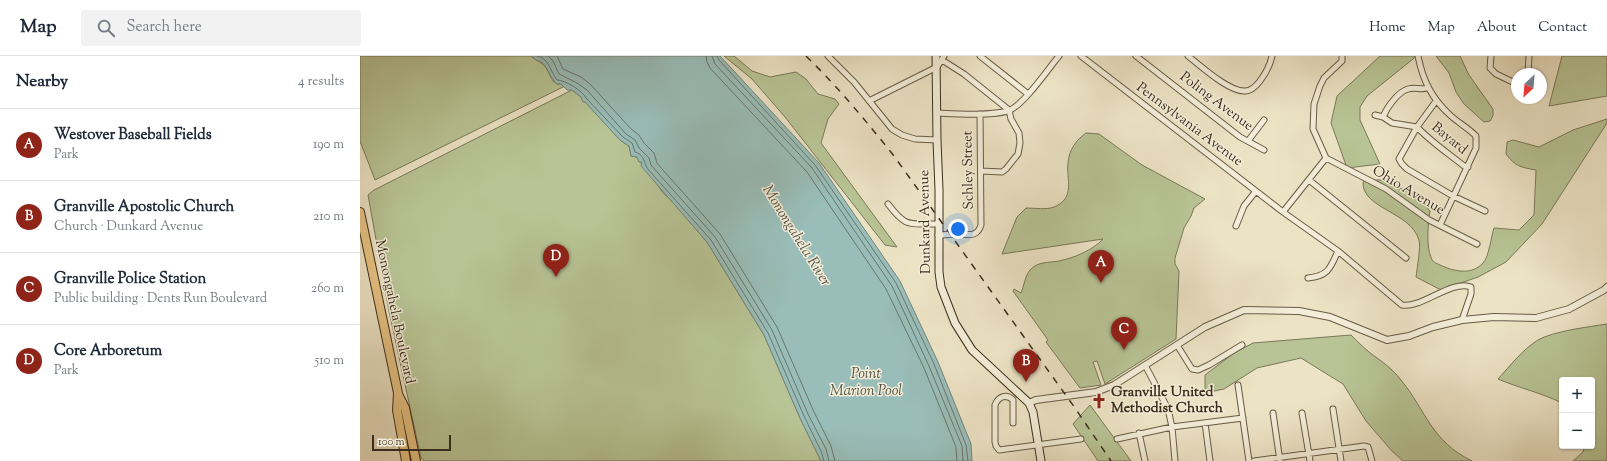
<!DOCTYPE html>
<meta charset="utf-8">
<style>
body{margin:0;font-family:"Sorts Mill Goudy",serif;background:#f2f2f3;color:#1f2937}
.controls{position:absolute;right:12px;bottom:12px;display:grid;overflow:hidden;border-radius:4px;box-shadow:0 1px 3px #0004}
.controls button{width:36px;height:36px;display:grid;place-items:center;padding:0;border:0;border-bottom:1px solid #e0e1e3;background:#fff;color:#1f2937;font:20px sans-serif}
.compass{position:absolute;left:1151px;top:12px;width:36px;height:36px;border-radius:50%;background:#fff;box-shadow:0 1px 3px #0004;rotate:206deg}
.scale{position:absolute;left:12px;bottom:10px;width:79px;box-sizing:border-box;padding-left:4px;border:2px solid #3c2e1c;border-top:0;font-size:11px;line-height:14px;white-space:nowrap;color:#3c2e1c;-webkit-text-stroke:3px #f3edd9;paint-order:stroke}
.you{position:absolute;left:598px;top:173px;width:14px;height:14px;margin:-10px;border:3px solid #fff;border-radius:50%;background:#1a73e8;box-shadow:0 0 0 6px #1a73e833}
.badge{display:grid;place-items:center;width:26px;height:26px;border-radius:50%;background:#8f2418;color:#fff;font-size:13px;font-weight:700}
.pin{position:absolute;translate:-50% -33px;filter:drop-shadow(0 1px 2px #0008)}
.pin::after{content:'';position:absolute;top:21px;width:14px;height:12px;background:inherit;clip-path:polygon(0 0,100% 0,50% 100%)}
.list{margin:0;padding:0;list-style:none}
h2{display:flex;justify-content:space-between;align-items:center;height:52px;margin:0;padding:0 16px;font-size:17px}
h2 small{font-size:13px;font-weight:400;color:#747a83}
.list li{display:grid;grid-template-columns:26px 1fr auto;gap:12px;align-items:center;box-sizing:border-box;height:72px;padding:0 16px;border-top:1px solid #e0e1e3}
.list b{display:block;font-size:15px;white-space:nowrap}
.list p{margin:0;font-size:13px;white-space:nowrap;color:#747a83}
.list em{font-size:13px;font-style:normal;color:#747a83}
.icon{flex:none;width:22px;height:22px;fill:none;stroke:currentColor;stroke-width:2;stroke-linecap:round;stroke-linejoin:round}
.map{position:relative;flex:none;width:1247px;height:405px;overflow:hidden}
header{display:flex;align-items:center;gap:24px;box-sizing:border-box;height:56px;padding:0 20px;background:#fff;border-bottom:1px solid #e0e1e3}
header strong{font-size:19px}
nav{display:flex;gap:22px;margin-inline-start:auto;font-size:14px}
.search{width:280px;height:36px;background:#f2f2f3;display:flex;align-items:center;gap:10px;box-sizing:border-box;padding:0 14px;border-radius:4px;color:#747a83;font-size:15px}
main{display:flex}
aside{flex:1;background:#fff}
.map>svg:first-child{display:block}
.green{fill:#b8c495;stroke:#7a7958}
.water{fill:#99bdb8;stroke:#74847a}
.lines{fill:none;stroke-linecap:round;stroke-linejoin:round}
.shore{stroke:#6a766a;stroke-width:1}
.minor-casing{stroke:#685b46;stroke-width:7}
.tertiary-casing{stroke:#685b46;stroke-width:8}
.secondary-casing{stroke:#3c2e1c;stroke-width:9}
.primary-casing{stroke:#3c2e1c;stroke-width:10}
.minor{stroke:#f3edd9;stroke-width:5}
.tertiary{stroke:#f3edd9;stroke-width:6}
.secondary{stroke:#f3edd9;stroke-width:7}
.primary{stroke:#e6c282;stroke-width:8}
.rail{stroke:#3c2e1c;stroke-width:1.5;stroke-dasharray:7 7;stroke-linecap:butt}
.labels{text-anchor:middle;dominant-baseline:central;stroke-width:3;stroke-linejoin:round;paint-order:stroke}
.street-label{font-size:14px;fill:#3c2e1c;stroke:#f3edd9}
.poi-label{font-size:14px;font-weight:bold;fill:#3c2e1c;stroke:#f3edd9;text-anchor:start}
.water-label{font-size:15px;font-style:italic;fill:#535243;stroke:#f3edd9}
</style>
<header>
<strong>Map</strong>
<div class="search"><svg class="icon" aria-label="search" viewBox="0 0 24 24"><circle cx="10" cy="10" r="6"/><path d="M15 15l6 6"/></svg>Search here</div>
<nav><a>Home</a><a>Map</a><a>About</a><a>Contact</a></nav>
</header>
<main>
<aside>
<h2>Nearby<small>4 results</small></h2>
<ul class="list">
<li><span class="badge">A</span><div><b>Westover Baseball Fields</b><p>Park</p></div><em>190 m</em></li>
<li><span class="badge">B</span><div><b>Granville Apostolic Church</b><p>Church · Dunkard Avenue</p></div><em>210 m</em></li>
<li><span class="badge">C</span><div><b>Granville Police Station</b><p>Public building · Dents Run Boulevard</p></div><em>260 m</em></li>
<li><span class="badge">D</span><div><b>Core Arboretum</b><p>Park</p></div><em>510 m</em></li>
</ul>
</aside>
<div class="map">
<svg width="1247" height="405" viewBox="0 0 1247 405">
<rect width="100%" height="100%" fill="#ece3c5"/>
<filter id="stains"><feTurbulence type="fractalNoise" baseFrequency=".005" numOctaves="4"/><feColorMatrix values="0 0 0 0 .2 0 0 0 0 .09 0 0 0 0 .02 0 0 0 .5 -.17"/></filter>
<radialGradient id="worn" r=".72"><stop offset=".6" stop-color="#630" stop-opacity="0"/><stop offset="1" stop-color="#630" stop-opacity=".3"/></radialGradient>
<!-- green -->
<path class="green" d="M0 0H171L185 10 193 25 197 28H201L205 30 15 124 0 85Z
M364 0H374L392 15 410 21 436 16 446 23 458 38 475 43 479 48 468 63 461 87 537 191 525 189 425 61 392 23Z
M1020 0H1055L1053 3 1007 40 1000 51V64L1020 108 987 112 971 67 977 40Z
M1076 0H1100L1109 19 1133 53V60L1130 65 1124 66 1104 48 1096 36 1089 17Z
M1202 0H1247V40L1189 50Z
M212 34 221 41 260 84 269 90 271 100 277 101 304 138 310 143 347 186 404 279 440 362 461 405H64L61 402 29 255 8 139 14 134Z
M1247 63V67L1182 168 1146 206 1118 221 1081 234 1056 221C1057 213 1061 190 1059 184 1050 155 1002 153 1003 126L1009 124H1022L1058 140 1070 155C1068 168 1066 190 1071 201 1072 206 1076 207 1080 209 1093 215 1111 220 1123 207 1129 201 1131 181 1134 172L1159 174 1174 159 1176 114C1160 111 1156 111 1146 98L1147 86 1153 84 1179 91 1213 74Z
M726 77 739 78 782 109 845 143 834 152 831 160 824 172 815 202V208L819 215 816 283 745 328 737 305 733 306 741 329 720 332 686 286 688 284 653 235 654 233 661 237C664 230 665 220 670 214 678 205 689 207 699 205 714 202 733 194 743 183L642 198 657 161 666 152C674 152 687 154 694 151 716 142 706 123 708 107 709 94 716 84 726 77Z
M1247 268V405H1213L1223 396 1225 390H1232V324H1202V347C1182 337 1159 332 1138 323 1150 310 1162 294 1178 284 1194 275 1228 271 1247 268Z
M991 279C997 285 1003 291 1009 296 1021 305 1032 312 1041 324 1067 356 1071 385 1112 405H1043L1031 394 1006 365 983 328 941 302 897 312 864 333 845 337V319L874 297 893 287Z
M730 349 771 405H738L713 368Z"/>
<!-- water -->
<path class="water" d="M171 0H360L459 107 540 225 578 306 611 388 612 405H461L440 362 404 279 347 186 281 110 282 106H279L277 101 271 100 269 90 260 84 225 46H223L221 41 212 34H207L201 28H197C189 22 187 5 176 4Z"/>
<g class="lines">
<!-- shore -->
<path class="shore" d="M177 0C189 2 190 15 197 24 205 24 223 35 226 42L263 81 272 87 275 96C282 98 284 103 286 110 287 113 292 117 294 120L351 184 408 277 444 360 461 395 464 405
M188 0 193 5 199 18 217 27 227 34 266 78 275 84 279 92 289 102 291 109 298 117 355 181 412 274 448 358 466 393 469 405
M197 0 203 13 221 21 231 29 271 73 279 79 284 87 294 97 297 107 302 113 360 178 417 271 454 356 471 390 475 405
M346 0 347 6 350 12 447 116 526 233 564 312 596 391 597 405
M352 0 355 8 452 112 532 230 569 310 602 390 603 405
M357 0 359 4 455 109 536 227 574 308 606 389 608 405"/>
<defs>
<path id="minor" d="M468 0 494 26 532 73 542 79 555 83 577 84
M620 0 668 38
M721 0 923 156 978 195 1042 249C1061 253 1092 223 1111 231V238L1102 264
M776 0 880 81 904 94
M828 0C841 10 869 36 885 35 891 35 897 29 900 25 906 17 910 10 912 0
M1058 0C1063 25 1072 43 1091 60 1099 67 1108 72 1116 80V92L1080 169
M1131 0 1130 12 1136 18 1157 28
M582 4 604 18 649 54 651 63 659 77 660 87 658 98 646 113 642 116 621 115
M1168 18 1169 0
M509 45 577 11 584 0
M1076 45 1057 71 1039 103 1042 108 1047 113 1093 140 1125 155
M577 57C598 58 628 60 648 55 663 50 688 13 699 0
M1015 59 1023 61 1032 67 1057 71C1071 86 1088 97 1104 110L1108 111
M1023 61C1027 51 1038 36 1048 33 1055 31 1061 34 1067 32
M888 85 904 64
M966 102 1026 133 1069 164 1117 188
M949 124 1046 202
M528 148C547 173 549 167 578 168
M923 156 966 102 953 73 954 48 960 30 964 22 982 5V0
M876 170 884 150 896 135
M578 179C585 179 591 178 598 178 608 178 617 182 621 169L620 58
M948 222C968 220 970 213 978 195
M817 289 832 313 838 314 849 309 882 289
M785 309 808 353 812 371 815 405
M878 329 889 405
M973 353 981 405
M913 357 920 405
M942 357 950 405
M653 367V344C646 337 638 341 635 349V386L636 390 639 394 721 383
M845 367 850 405
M779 377 785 405
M757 383 812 371 883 362
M894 405 1004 390 1008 391 1012 405"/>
<path id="tertiary" d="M669 347 676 344 736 336 754 329 845 271 884 254 939 255 970 261 1027 284 1049 280 1073 271 1102 264 1134 261 1176 262 1209 253 1244 234 1247 231"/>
<path id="secondary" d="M576 0 577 84 579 134V216L581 231 595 267 612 294 669 347 673 356 681 405"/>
<path id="primary" d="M0 156 38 337 37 354 46 405
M38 338 45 352 56 405"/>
</defs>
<!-- minor casing -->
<use href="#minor" class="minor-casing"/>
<!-- tertiary casing -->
<use href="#tertiary" class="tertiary-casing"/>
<!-- secondary casing -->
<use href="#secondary" class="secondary-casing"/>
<!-- primary casing -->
<use href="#primary" class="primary-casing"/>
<!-- minor -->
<use href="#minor" class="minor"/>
<!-- tertiary -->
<use href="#tertiary" class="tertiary"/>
<!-- secondary -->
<use href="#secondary" class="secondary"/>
<!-- primary -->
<use href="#primary" class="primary"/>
<!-- rail -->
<path class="rail" d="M446 0C478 31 506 65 534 100L715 352 751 405"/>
</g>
<!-- icons -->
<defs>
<symbol id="church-bare" viewBox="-9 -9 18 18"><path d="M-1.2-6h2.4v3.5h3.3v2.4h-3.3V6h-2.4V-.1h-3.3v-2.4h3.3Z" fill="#8f2418" stroke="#f3edd9" stroke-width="2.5" paint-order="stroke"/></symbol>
</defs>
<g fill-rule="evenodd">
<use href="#church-bare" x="728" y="334" width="22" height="22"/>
</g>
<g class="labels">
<!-- street labels -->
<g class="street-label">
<text transform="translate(856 46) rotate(37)">Poling Avenue</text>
<text transform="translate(829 69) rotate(37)">Pennsylvania Avenue</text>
<text transform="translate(1089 83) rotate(39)">Bayard</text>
<text transform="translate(609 114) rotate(-91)">Schley Street</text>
<text transform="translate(1048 135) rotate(31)">Ohio Avenue</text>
<text transform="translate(566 166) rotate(-91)">Dunkard Avenue</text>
<text transform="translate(34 256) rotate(78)">Monongahela Boulevard</text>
</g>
<!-- poi labels -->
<g class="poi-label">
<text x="751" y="337">Granville United<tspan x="751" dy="16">Methodist Church</tspan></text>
</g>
<!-- water labels -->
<g class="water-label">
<text transform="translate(436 180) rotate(58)">Monongahela River</text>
<text x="506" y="318">Point<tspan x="506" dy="17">Marion Pool</tspan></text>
</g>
</g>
<rect width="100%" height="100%" filter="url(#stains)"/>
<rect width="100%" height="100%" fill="url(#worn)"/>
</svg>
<div class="controls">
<button>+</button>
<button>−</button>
</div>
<svg class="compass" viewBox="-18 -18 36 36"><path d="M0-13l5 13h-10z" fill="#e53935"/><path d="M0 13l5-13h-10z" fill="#747a83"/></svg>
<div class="scale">100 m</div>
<div class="you"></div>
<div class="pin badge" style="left:741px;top:227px">A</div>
<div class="pin badge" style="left:666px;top:326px">B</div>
<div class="pin badge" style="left:764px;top:294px">C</div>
<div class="pin badge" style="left:196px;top:221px">D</div>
</div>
</main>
